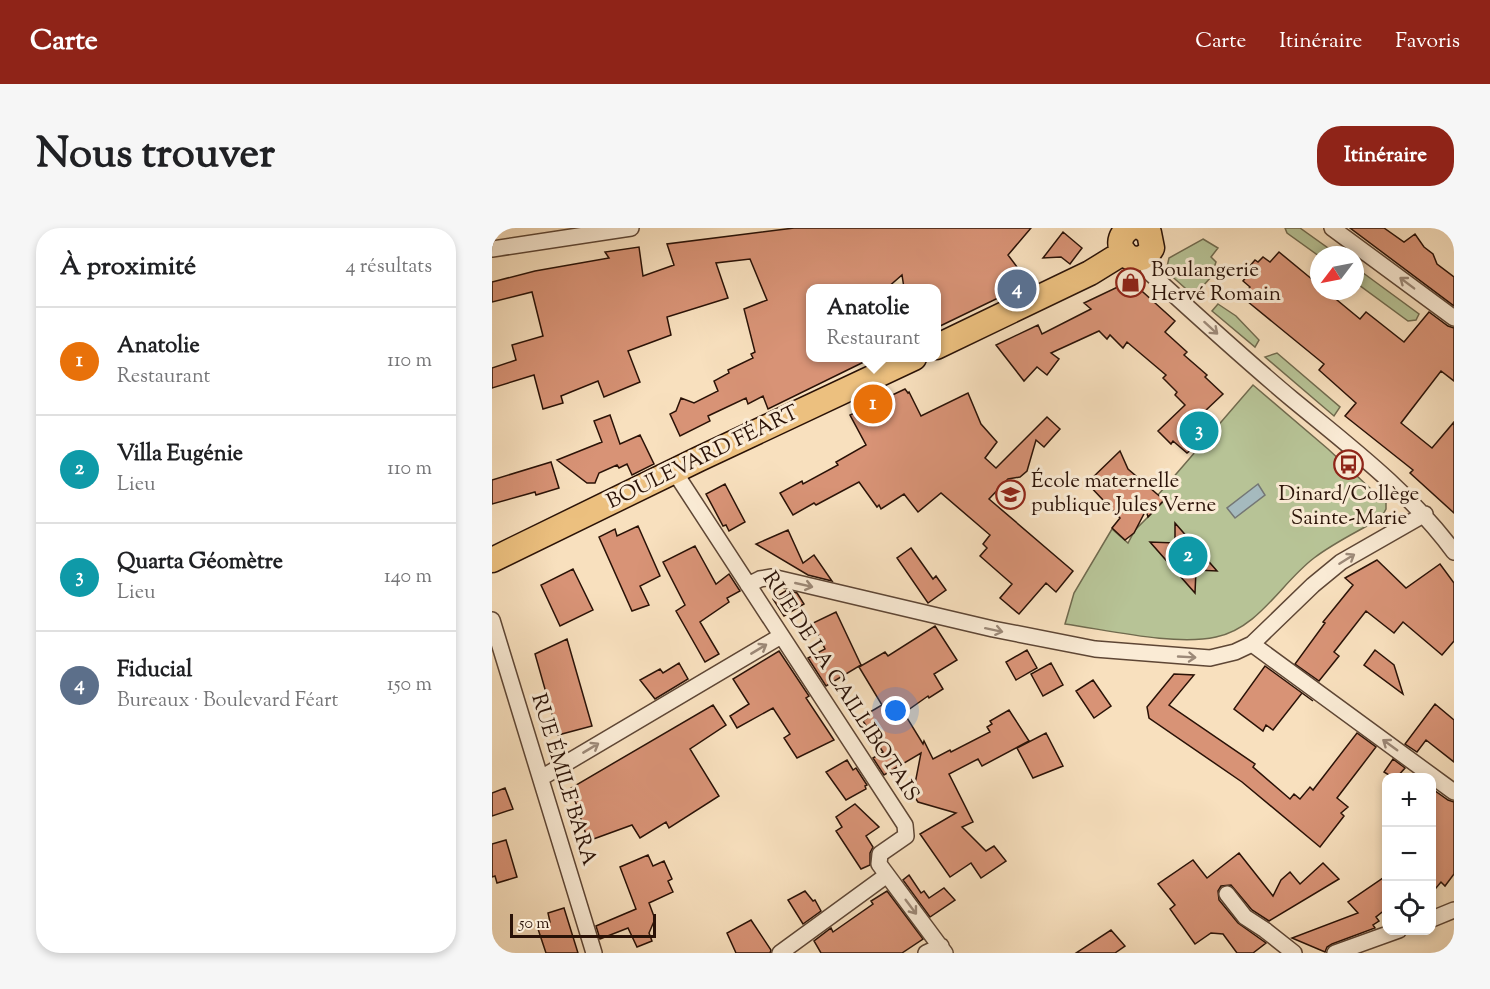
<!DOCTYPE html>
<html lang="fr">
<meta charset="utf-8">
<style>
body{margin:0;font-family:"Sorts Mill Goudy",serif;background:#f6f6f6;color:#202124}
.controls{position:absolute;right:18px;bottom:18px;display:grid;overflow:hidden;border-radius:12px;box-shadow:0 3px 9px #0003}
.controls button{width:54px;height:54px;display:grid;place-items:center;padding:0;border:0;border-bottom:2px solid #e0e0e0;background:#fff;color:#202124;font:30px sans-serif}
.compass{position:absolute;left:818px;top:18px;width:54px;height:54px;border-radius:50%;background:#fff;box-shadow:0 3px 9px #0003;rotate:238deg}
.scale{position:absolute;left:18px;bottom:15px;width:146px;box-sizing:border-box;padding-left:6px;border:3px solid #2a1207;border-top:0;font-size:16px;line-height:21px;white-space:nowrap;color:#2a1207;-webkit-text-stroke:4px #faebd5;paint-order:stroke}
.you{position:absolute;left:404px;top:483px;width:21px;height:21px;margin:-15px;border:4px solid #fff;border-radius:50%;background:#1a73e8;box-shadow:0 0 0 9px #1a73e833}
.badge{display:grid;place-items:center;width:39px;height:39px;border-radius:50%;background:#8f2418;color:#fff;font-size:20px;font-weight:700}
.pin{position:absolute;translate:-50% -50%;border:3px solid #fff;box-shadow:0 2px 6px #0006}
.popup{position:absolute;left:314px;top:56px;width:135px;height:78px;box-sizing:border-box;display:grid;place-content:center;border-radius:12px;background:#fff;filter:drop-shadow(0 2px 4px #0005);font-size:20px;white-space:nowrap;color:#757577}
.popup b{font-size:22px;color:#202124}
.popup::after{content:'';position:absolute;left:50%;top:100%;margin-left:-12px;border:12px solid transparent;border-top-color:#fff}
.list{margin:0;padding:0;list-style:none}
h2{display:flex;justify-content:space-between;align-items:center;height:78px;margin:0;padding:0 24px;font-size:26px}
h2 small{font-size:20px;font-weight:400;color:#757577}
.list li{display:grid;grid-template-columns:39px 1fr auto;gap:18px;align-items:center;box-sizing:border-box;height:108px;padding:0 24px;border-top:2px solid #e0e0e0}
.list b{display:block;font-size:22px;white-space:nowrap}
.list p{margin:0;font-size:20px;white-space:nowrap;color:#757577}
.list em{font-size:20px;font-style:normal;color:#757577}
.icon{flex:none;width:33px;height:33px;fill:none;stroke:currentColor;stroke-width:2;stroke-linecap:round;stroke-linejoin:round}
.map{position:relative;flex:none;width:962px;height:725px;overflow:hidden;border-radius:24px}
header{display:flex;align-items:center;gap:36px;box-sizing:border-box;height:84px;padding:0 30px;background:#8f2418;color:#fff}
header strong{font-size:28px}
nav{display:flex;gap:33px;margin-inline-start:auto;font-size:21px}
.intro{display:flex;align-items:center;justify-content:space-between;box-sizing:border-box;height:144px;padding:0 36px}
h1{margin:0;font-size:42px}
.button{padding:15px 27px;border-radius:24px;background:#8f2418;color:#fff;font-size:21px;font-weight:700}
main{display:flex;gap:36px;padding:0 36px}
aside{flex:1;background:#fff;border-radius:24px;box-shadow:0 3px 9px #0003}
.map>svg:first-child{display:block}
.green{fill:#b7c396;stroke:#706a4e;stroke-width:1.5}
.water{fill:#a5babe;stroke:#747775;stroke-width:1.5}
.building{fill:#d89376;stroke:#2a1207;stroke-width:1.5}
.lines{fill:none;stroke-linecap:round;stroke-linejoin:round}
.street-casing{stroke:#5e4635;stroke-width:18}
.primary-casing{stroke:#2a1207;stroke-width:27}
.street{stroke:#faebd5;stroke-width:15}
.primary{stroke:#ecc07f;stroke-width:24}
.oneway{stroke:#9c8978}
.labels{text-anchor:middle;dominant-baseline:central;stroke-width:6;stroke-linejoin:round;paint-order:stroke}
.poi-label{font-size:21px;fill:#2a1207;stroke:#faebd5;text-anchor:start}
.street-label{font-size:21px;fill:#2a1207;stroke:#faebd5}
</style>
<header>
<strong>Carte</strong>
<nav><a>Carte</a><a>Itinéraire</a><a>Favoris</a></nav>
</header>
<div class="intro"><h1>Nous trouver</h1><a class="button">Itinéraire</a></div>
<main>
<aside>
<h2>À proximité<small>4 résultats</small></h2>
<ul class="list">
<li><span class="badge" style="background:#e8710a">1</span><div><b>Anatolie</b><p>Restaurant</p></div><em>110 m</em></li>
<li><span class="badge" style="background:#0f9aa8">2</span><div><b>Villa Eugénie</b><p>Lieu</p></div><em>110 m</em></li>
<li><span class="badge" style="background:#0f9aa8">3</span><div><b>Quarta Géomètre</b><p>Lieu</p></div><em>140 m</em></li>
<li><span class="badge" style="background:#5c6f8a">4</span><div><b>Fiducial</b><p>Bureaux · Boulevard Féart</p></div><em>150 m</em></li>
</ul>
</aside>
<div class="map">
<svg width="962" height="725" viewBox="0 0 962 725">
<rect width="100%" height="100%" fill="#f8e0be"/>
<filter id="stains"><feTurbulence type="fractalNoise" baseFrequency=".00333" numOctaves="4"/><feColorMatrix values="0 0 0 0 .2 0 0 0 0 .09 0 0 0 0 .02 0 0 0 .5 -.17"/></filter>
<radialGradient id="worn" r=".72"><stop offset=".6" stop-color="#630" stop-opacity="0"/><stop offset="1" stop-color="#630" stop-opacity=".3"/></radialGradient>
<!-- green -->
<path class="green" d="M793 0H808L843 25 842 27 827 28 795 5Z
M711 11 726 20 719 29 724 34 719 49 702 68 674 43 677 30Z
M863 39 927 86 924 92 916 93 863 54Z
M726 76 744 88 767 112 763 119 720 83Z
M785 125 848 179 842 188 773 129Z
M761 157 836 221 894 275V281L889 290C867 303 843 314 822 330 789 355 767 400 724 409 683 418 616 402 573 396L582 365 620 301 636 315 643 302 672 273 666 267Z"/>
<!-- water -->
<path class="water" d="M766 256 773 267 743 290 735 280Z"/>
<!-- building -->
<path class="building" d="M302 0H539L516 27 537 55 444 100V60H412L410 47 395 60H318V129H382L276 181 271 168 256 176 254 170 216 188 218 193 188 208 178 186 184 183 189 170 202 175 226 163 222 153 237 145 236 142 261 130 259 126 263 124 252 81 275 72 258 31 224 35 236 70 175 89 179 107 136 123 148 154 112 169 106 153 69 168 71 175 51 181 42 147 0 160V140L24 132 20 117 51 108 40 64 0 74V54L43 43 117 30 113 24 147 19 151 48 182 37 175 16Z
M858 0H892L912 14 923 6 932 19 941 26 945 36 962 49V78Z
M571 4 590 20 578 36 569 29 551 30Z
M787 24 827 57V63H834L868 91 874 84 912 114 937 84 956 98 962 100V153L949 143 909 195 940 220 962 194V285L918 245 921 242 853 188 864 175 827 142 832 136 750 69 758 59 751 53 755 48 752 45 757 39 763 32 766 34 771 29 778 34Z
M634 55 642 56 683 93 673 104 695 124 692 127 715 147 713 149 731 166 712 184 726 200 695 225 681 213 679 216 666 203 693 177 683 167 685 164 671 150 674 147 635 114 631 120 618 107 615 111 607 103 559 125 567 131 555 147 545 139 532 153 504 117 546 97 550 106 599 81 592 75Z
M413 161 416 165 417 164 429 188 476 165 489 196 505 214 493 230 504 240 555 189 568 201 552 219 544 212 535 243 528 249 516 251 497 271 581 343 564 364 554 355 527 386 508 370 520 356 488 328 495 320 491 316 498 307 449 265 426 284 412 266 389 281 387 277 385 279 367 254 324 277 322 275 301 287 288 265 310 253 311 256 346 237 344 234 374 217 358 187Z
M118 187 128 216 148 207 162 236 140 247 135 236 127 240 125 237 107 245 103 255H95L65 232 110 214 102 193Z
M628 223 636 241 672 272 656 289 654 282 642 305 633 312 620 300 628 290 595 255Z
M59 234 67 260 44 267 43 264 0 276V252Z
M233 256 253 294 237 303 234 297 231 298 214 266Z
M683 295 725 343 704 342 703 365 658 314 683 315Z
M146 298 168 348 148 358 157 377 140 383 107 309 123 301 125 308Z
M296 302 311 335 322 327 340 353 316 347 264 316Z
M203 318 224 356 237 346 248 363 235 370 237 374 208 394 227 426 213 434 184 383 193 377 171 334Z
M419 320 441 351 444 348 454 362 436 375 405 330Z
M885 332 914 360 948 336 962 355V413L950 427 911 394 902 405 874 383 842 424 847 428 827 453 803 436 833 395 831 394 861 357 853 350Z
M81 341 101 382 68 398 49 357Z
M295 362 305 365 312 376 292 388 281 371Z
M344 384 369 437 334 458 316 430 333 421 321 395Z
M443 398 465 432 442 446 451 461 437 470 436 468 412 485 431 516 432 513 441 531 458 522 459 524 498 504 495 499 500 496 498 493 517 482 537 513 490 538 486 531 457 546 481 594 470 599 494 623 502 618 514 633 489 650 479 635 458 649 428 606 464 585 426 574 424 571 421 566 429 525 392 547 381 530 391 524 371 493 375 490 373 487 390 477 367 439 393 424 396 428Z
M75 411 100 498 66 507 43 426Z
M535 422 545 440 524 452 514 434Z
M883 422 902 437 911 466 872 437Z
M287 423 317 468 314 470 342 512 305 530 292 510 298 506 281 480 245 500 238 488 257 476 241 451Z
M187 435 196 451 163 471 148 452 168 441 171 445Z
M559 435 571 457 551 468 539 446Z
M773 438 821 473 810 465 781 502 774 497 771 503 742 481Z
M682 446 702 447 677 477 763 536 761 539 798 571 802 566 808 571 818 559 821 562 865 505 884 519 845 570 856 579 849 585 852 588 828 619 750 554 657 490 655 479Z
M601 452 619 478 602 490 584 463Z
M943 476 962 492V534L934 512 925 524 913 516Z
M221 477 234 497 198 521 227 568 177 600 174 594 148 610 140 597 96 613 79 560Z
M554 505 571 538 541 550 525 520Z
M901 531 913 540 905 549H900L892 544Z
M355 532 361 542 364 540 375 557 373 558 374 561 354 572 334 544Z
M13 560 21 581 0 588V565Z
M939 560 956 572 962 574V646L953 658 949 654 939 666Z
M363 576 387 599 374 608 381 619 378 625V637L369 641 344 603 350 599 344 589Z
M14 612 25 649 5 655 3 648 0 649V616Z
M747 625 781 668 789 652 798 644 808 656 831 635 847 651 777 693 760 682 739 657 729 658 726 663 727 672 746 695 774 715 761 725H745L731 706 719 705 703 716 678 681 683 677 666 656 701 632 715 650Z
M156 627 161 638 172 633 180 651 176 653 181 664 157 675 163 691 157 705 160 713 145 719 136 700 108 711 104 698 144 681 128 639Z
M417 647 429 665 432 663 437 670 452 660 463 672 438 689 411 652Z
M894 648V681L884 689 887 693 881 697 883 700 840 716 835 719 833 724 800 710 866 685 856 674Z
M313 663 321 673 323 672 329 683 311 696 296 672Z
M395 663 431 711 410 725H329L322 713 339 700 341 704 381 676 379 673Z
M72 680 86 725H54L45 698 58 694 56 685Z
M259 692 279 722 278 725H244L235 705Z
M619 702 633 718 623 725H584Z"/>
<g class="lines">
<defs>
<path id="street" d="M840 0 962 90
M0 21 139 0
M653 28 657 44C704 87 751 130 800 171 857 218 918 264 962 324
M182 243 413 597 414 608 388 626 387 636 453 725
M256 357 268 351 280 349 501 401 603 421 718 430 743 424 760 416 821 357 849 334 933 286
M0 392 102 725
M760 416 962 564
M49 550 289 408
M735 666 753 689 773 702 802 725
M940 691 962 682
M288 725 395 647
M434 725 449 718
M843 725 907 702"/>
<path id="primary" d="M638 0C612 17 645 47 660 20L657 5 650 0
M444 119 598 45 632 24
M0 332 207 231 422 130"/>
</defs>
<!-- street casing -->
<use href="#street" class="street-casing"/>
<!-- primary casing -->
<use href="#primary" class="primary-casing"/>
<!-- street -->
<use href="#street" class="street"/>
<!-- primary -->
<use href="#primary" class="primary"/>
</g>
<!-- one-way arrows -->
<defs><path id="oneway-shaft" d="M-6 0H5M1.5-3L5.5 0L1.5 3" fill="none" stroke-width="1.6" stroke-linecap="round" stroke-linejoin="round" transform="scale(1.5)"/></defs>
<g class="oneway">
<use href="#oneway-shaft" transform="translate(915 55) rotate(-143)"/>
<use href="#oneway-shaft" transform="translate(719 100) rotate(42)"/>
<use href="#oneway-shaft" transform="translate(855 331) rotate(-32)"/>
<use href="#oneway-shaft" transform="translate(312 357) rotate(13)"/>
<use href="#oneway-shaft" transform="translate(502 402) rotate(12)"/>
<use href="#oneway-shaft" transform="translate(267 421) rotate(-31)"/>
<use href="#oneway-shaft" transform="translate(695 429) rotate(3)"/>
<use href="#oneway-shaft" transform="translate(898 517) rotate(-144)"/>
<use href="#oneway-shaft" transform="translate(99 520) rotate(-31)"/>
<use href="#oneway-shaft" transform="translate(419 679) rotate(53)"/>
</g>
<!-- icons -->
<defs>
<symbol id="shop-ring" viewBox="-11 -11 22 22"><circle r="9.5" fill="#faebd5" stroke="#8f2418" stroke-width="1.5"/><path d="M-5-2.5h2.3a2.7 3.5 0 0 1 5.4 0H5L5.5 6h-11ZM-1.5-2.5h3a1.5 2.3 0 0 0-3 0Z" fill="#8f2418"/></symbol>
<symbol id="bus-ring" viewBox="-11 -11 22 22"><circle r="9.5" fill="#faebd5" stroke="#8f2418" stroke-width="1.5"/><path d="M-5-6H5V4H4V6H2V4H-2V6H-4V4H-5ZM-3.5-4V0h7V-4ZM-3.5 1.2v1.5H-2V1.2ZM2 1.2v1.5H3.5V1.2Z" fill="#8f2418"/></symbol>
<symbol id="school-ring" viewBox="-11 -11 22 22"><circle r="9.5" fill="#faebd5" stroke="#8f2418" stroke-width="1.5"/><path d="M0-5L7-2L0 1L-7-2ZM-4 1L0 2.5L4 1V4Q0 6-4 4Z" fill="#8f2418"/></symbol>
</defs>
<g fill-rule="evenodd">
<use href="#shop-ring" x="622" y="38" width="33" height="33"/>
<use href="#bus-ring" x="840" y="220" width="33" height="33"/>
<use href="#school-ring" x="502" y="250" width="33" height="33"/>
</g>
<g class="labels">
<!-- poi labels -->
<g class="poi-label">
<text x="659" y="43">Boulangerie<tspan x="659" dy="24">Hervé Romain</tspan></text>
<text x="539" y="254">École maternelle<tspan x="539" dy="24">publique Jules Verne</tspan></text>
<text x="857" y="267" text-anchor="middle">Dinard/Collège<tspan x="857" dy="24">Sainte-Marie</tspan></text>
</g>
<!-- street labels -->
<g class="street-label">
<text transform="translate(211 230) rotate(-26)">BOULEVARD FÉART</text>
<text transform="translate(348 459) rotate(57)">RUE DE LA CAILLIBOTAIS</text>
<text transform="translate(71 552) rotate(73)">RUE ÉMILE BARA</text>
</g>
</g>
<rect width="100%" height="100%" filter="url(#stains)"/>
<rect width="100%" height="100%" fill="url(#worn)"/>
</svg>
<div class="controls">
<button>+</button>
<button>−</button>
<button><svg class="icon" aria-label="locate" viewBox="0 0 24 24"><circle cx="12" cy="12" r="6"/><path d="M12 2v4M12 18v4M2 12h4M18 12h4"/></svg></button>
</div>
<svg class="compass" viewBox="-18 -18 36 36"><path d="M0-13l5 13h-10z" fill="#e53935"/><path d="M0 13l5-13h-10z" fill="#757577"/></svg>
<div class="scale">50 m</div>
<div class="you"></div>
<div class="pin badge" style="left:381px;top:176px;background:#e8710a">1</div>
<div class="popup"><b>Anatolie</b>Restaurant</div>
<div class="pin badge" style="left:696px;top:328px;background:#0f9aa8">2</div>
<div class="pin badge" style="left:707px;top:203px;background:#0f9aa8">3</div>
<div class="pin badge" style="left:525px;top:61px;background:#5c6f8a">4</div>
</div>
</main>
